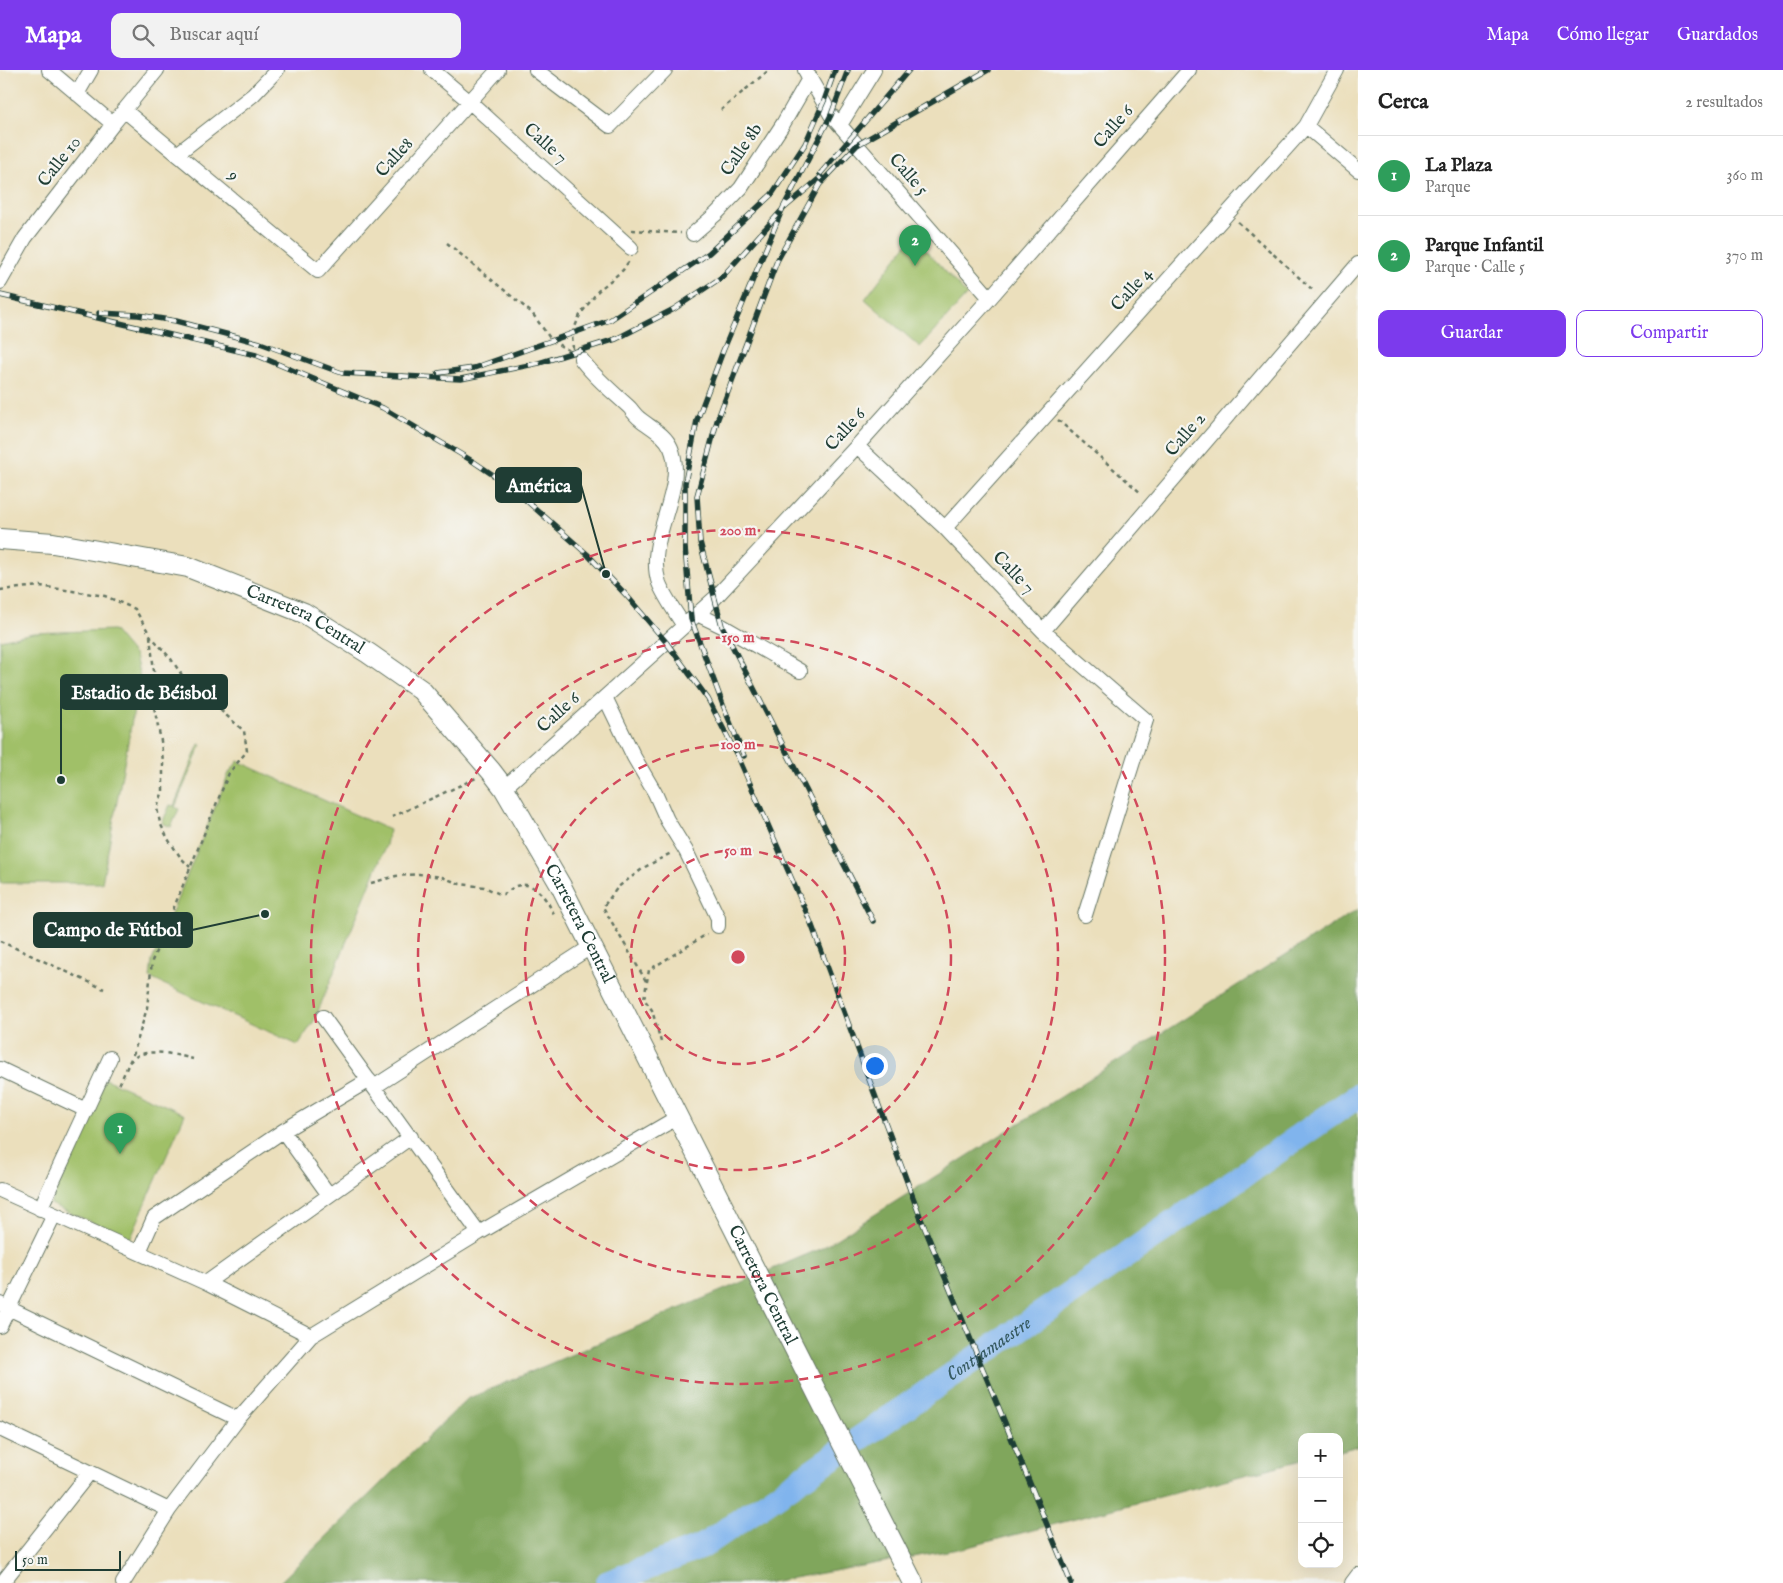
<!DOCTYPE html>
<html lang="es">
<meta charset="utf-8">
<style>
body{margin:0;font-family:"IM FELL English",serif;background:#f2f2f2;color:#222}
.controls{position:absolute;right:15px;bottom:15px;display:grid;overflow:hidden;border-radius:10px;box-shadow:0 5px 20px #0002}
.controls button{width:45px;height:45px;display:grid;place-items:center;padding:0;border:0;border-bottom:1px solid #e0e0e0;background:#fff;color:#222;font:25px sans-serif}
.scale{position:absolute;left:15px;bottom:12px;width:106px;box-sizing:border-box;padding-left:5px;border:2px solid #1f3d34;border-top:0;font-size:14px;line-height:18px;white-space:nowrap;color:#1f3d34;-webkit-text-stroke:4px #f6f6f2;paint-order:stroke}
.you{position:absolute;left:874px;top:995px;width:18px;height:18px;margin:-12px;border:4px solid #fff;border-radius:50%;background:#1a73e8;box-shadow:0 0 0 8px #1a73e833}
.badge{display:grid;place-items:center;width:32px;height:32px;border-radius:50%;background:#7c3aed;color:#fff;font-size:16px;font-weight:700}
.pin{position:absolute;translate:-50% -41px;filter:drop-shadow(0 1px 2px #0008)}
.pin::after{content:'';position:absolute;top:26px;width:18px;height:15px;background:inherit;clip-path:polygon(0 0,100% 0,50% 100%)}
.list{margin:0;padding:0;list-style:none}
h2{display:flex;justify-content:space-between;align-items:center;height:65px;margin:0;padding:0 20px;font-size:21px}
h2 small{font-size:16px;font-weight:400;color:#767676}
.list li{display:grid;grid-template-columns:32px 1fr auto;gap:15px;align-items:center;box-sizing:border-box;height:80px;padding:0 20px;border-top:1px solid #e0e0e0}
.list b{display:block;font-size:19px;white-space:nowrap}
.list p{margin:0;font-size:16px;white-space:nowrap;color:#767676}
.list em{font-size:16px;font-style:normal;color:#767676}
.actions{display:flex;gap:10px;padding:15px 20px}
.actions a{flex:1;padding:11px 0;border:1px solid #7c3aed;border-radius:10px;text-align:center;font-size:18px;color:#7c3aed}
.actions .main{background:#7c3aed;color:#fff}
.icon{flex:none;width:28px;height:28px;fill:none;stroke:currentColor;stroke-width:2;stroke-linecap:round;stroke-linejoin:round}
.map{position:relative;flex:none;width:1358px;height:1513px;overflow:hidden}
header{display:flex;align-items:center;gap:30px;box-sizing:border-box;height:70px;padding:0 25px;background:#7c3aed;color:#fff}
header strong{font-size:24px}
nav{display:flex;gap:28px;margin-inline-start:auto;font-size:18px}
.search{width:350px;height:45px;background:#f2f2f2;display:flex;align-items:center;gap:12px;box-sizing:border-box;padding:0 18px;border-radius:10px;color:#767676;font-size:19px}
main{display:flex}
aside{flex:1;background:#fff}
.map>svg:first-child{display:block}
.green{fill:#a0c068;stroke:#607e4e}
.forest{fill:#80a65c;stroke:#507248}
.lines{fill:none;stroke-linecap:round;stroke-linejoin:round}
.river{stroke:#80b4ed;stroke-width:25}
.minor-casing{stroke:#667664;stroke-width:16}
.highway-casing{stroke:#667664;stroke-width:22}
.path{stroke:#667664;stroke-width:2.5;stroke-dasharray:4 4;stroke-linecap:butt}
.minor{stroke:#fff;stroke-width:14}
.highway{stroke:#fff;stroke-width:20}
.rail-casing{stroke:#1f3d34;stroke-width:5.5}
.rail{stroke:#f6f6f2;stroke-width:4;stroke-dasharray:11;stroke-linecap:butt}
.ring{fill:none;stroke:#d1495b;stroke-width:2.5;stroke-dasharray:9 6}
.labels{text-anchor:middle;dominant-baseline:central;stroke-width:4.5;stroke-linejoin:round;paint-order:stroke}
.street-label{font-size:18px;fill:#1f3d34;stroke:#f6f6f2}
.water-label{font-size:19px;font-style:italic;fill:#375b62;stroke:#f6f6f2}
.centre{fill:#d1495b;stroke:#f6f6f2;stroke-width:2.5}
.ring-label{font-size:15px;text-anchor:middle;font-weight:bold;fill:#d1495b;stroke:#f6f6f2;stroke-width:4.5;stroke-linejoin:round;paint-order:stroke}
.leader{fill:none;stroke:#1f3d34;stroke-width:2}
.callout-dot{fill:#1f3d34;stroke:#f6f6f2;stroke-width:2}
.callout{fill:#1f3d34;stroke:#1f3d34;stroke-width:2}
.callout-label{font-size:19px;text-anchor:middle;font-weight:bold;fill:#fff}
</style>
<header>
<strong>Mapa</strong>
<div class="search"><svg class="icon" aria-label="search" viewBox="0 0 24 24"><circle cx="10" cy="10" r="6"/><path d="M15 15l6 6"/></svg>Buscar aquí</div>
<nav><a>Mapa</a><a>Cómo llegar</a><a>Guardados</a></nav>
</header>
<main>
<div class="map">
<svg width="1358" height="1513" viewBox="0 0 1358 1513">
<rect width="100%" height="100%" fill="#f6f6f2"/>
<filter id="ink" filterUnits="userSpaceOnUse"><feTurbulence type="fractalNoise" baseFrequency=".02" numOctaves="2"/><feDisplacementMap in="SourceGraphic" scale="10" xChannelSelector="R" yChannelSelector="G"/><feConvolveMatrix kernelMatrix="1 2 1 2 8 2 1 2 1" color-interpolation-filters="sRGB"/></filter>
<filter id="wash" filterUnits="userSpaceOnUse"><feTurbulence type="fractalNoise" baseFrequency=".0096" numOctaves="4" result="noise"/><feDisplacementMap in="SourceGraphic" scale="20" xChannelSelector="R" yChannelSelector="G"/><feGaussianBlur stdDeviation="1.12" result="paint"/><feColorMatrix in="noise" values="0 0 0 0 0 0 0 0 0 0 0 0 0 0 0 0 0 1.4 0 .05"/><feComposite in="paint" operator="in"/></filter>
<g filter="url(#wash)">
<rect width="100%" height="100%" fill="#ebdfbc"/>
<!-- green -->
<path class="green" d="M913 166 967 225 920 277 865 229Z
M113 560 135 586 140 607 102 813H0V570L33 563Z
M199 674 201 675 175 737 179 739 171 757 162 753 170 735 174 736Z
M238 691 389 760 386 775 314 951 298 975 150 908 152 891 229 703Z
M105 1009 185 1044 130 1169 50 1134Z"/>
<!-- forest -->
<path class="forest" d="M1358 839V1376L1339 1381V1367H1302V1390L964 1478 765 1513H279L467 1329 822 1178Z"/>
<g class="lines">
<!-- river -->
<path class="river" id="s1" d="M608 1513 703 1476 1358 1026"/>
</g>
</g>
<g filter="url(#ink)">
<g class="lines">
<defs>
<path id="minor" d="M49 0 113 54
M432 0 470 32 631 178
M536 0 610 56 665 0
M805 0 831 45 990 228
M77 24 91 0
M124 40 318 201 498 0
M840 55 874 0
M1306 56 1358 100
M177 84 253 25 277 0
M693 164 716 144 741 118 783 54 810 7
M0 212 25 168 113 54 157 0
M581 289C595 308 613 322 630 338 633 342 636 346 640 349 651 358 665 364 671 378 688 419 644 469 659 513 664 526 676 543 684 556
M857 376 945 458 1043 561 1146 650 1085 845
M945 458 1306 56 1337 0
M697 544 722 556 800 601
M1043 561 1358 194
M605 627 634 687 655 723 667 750 686 781 718 848V856
M504 718 715 528 857 376 990 228 1189 0
M323 947 479 1163
M0 999 86 1040
M374 1017 592 876
M283 1061 329 1125
M0 1120 206 1213 311 1266
M40 1139 110 988
M139 1182 154 1148 283 1061 369 1010
M206 1213 411 1067
M0 1234 238 1349
M0 1256 54 1145
M0 1359 169 1440
M2 1513 90 1402
M123 1513 169 1440 238 1349 311 1266 479 1163 678 1047
M1352 1513 1358 1505"/>
<g id="highway">
<path id="s2" d="M0 469 53 473 188 497 304 543 368 583 421 620 491 701 504 718 561 816 913 1513"/>
</g>
</defs>
<!-- minor casing -->
<use href="#minor" class="minor-casing"/>
<!-- highway casing -->
<use href="#highway" class="highway-casing"/>
<!-- path -->
<path class="path" d="M721 40 769 0
M1238 152 1315 222
M632 160 681 163
M447 173 532 243 552 271 570 281
M573 279 572 264 580 245 598 221 623 200 629 191
M1058 350 1142 424
M0 520 40 516 105 526 135 539 150 565 171 589 184 608 244 661 247 681 229 703 152 891 147 938 134 982 119 1015
M150 566 155 610 154 637 161 671 163 692V721L157 738 160 753 168 769 181 788 190 797
M392 747 476 708
M371 813 396 806 419 804 442 807 460 814 484 817 502 825C507 823 511 818 516 816 536 809 548 832 555 846
M0 871 104 919
M646 911 603 837 618 817 645 797 671 783
M661 972 652 940 644 929 649 900 707 864
M129 992C132 990 136 986 139 985 154 979 178 985 193 989"/>
<!-- minor -->
<use href="#minor" class="minor"/>
<!-- highway -->
<use href="#highway" class="highway"/>
<defs>
<path id="rail" d="M820 104 909 0
M0 225 256 285 383 338 474 392 511 417 587 484 627 526 666 572 708 629 740 691 811 853 921 1149 1071 1513
M99 243 138 245 176 251 260 273 342 303 461 309 539 293 616 269 674 239 722 207 782 140 821 107
M438 303 474 298 610 250 709 183 772 124 805 74 824 31 835 0
M744 686 723 635 691 549 685 477V413L697 350 723 281 782 140 831 45 848 0
M873 851 722 556 700 472 697 426 717 351 777 191 820 114 857 75 988 0"/>
</defs>
<!-- rail casing -->
<use href="#rail" class="rail-casing"/>
<!-- rail -->
<use href="#rail" class="rail"/>
</g>
</g>
<!-- distance rings -->
<g class="ring">
<circle cx="738" cy="887" r="107"/>
<circle cx="738" cy="887" r="213"/>
<circle cx="738" cy="887" r="320"/>
<circle cx="738" cy="887" r="427"/>
</g>
<g class="labels">
<!-- street labels -->
<g class="street-label">
<text transform="translate(1114 57) rotate(-49)">Calle 6</text>
<text transform="translate(545 74) rotate(42)">Calle 7</text>
<text transform="translate(742 80) rotate(-56)">Calle 8b</text>
<text transform="translate(395 88) rotate(-48)">Calle8</text>
<text transform="translate(60 92) rotate(-52)">Calle 10</text>
<text transform="translate(908 105) rotate(49)">Calle 5</text>
<text transform="translate(233 106) rotate(40)">9</text>
<text transform="translate(1132 220) rotate(-48)">Calle 4</text>
<text transform="translate(846 360) rotate(-48)">Calle 6</text>
<text transform="translate(1186 365) rotate(-49)">Calle 2</text>
<text transform="translate(1013 503) rotate(46)">Calle 7</text>
<text stroke="none"><textPath href="#s2" startOffset="319">Carretera Central</textPath></text>
<text transform="translate(559 643) rotate(-42)">Calle 6</text>
<text stroke="none"><textPath href="#s2" startOffset="739">Carretera Central</textPath></text>
<text stroke="none"><textPath href="#s2" startOffset="1144">Carretera Central</textPath></text>
</g>
<!-- water labels -->
<g class="water-label">
<text stroke="none"><textPath href="#s1" startOffset="449">Contramaestre</textPath></text>
</g>
</g>
<circle cx="738" cy="887" r="8" class="centre"/>
<g class="ring-label">
<text x="738" y="465">200 m</text>
<text x="738" y="572">150 m</text>
<text x="738" y="679">100 m</text>
<text x="738" y="785">50 m</text>
</g>
<!-- callouts -->
<path class="leader" d="M606 504L581 415M61 710L61 622M265 844L192 860"/>
<g class="callout-dot">
<circle cx="606" cy="504" r="5"/>
<circle cx="61" cy="710" r="5"/>
<circle cx="265" cy="844" r="5"/>
</g>
<g class="callout">
<rect x="496" y="398" width="85" height="34" rx="5"/>
<rect x="61" y="605" width="166" height="34" rx="5"/>
<rect x="34" y="843" width="158" height="34" rx="5"/>
</g>
<g class="callout-label">
<text x="539" y="422">América</text>
<text x="144" y="629">Estadio de Béisbol</text>
<text x="113" y="866">Campo de Fútbol</text>
</g>
</svg>
<div class="controls">
<button>+</button>
<button>−</button>
<button><svg class="icon" aria-label="locate" viewBox="0 0 24 24"><circle cx="12" cy="12" r="6"/><path d="M12 2v4M12 18v4M2 12h4M18 12h4"/></svg></button>
</div>
<div class="scale">50 m</div>
<div class="you"></div>
<div class="pin badge" style="left:120px;top:1084px;background:#2e9e5b">1</div>
<div class="pin badge" style="left:915px;top:196px;background:#2e9e5b">2</div>
</div>
<aside>
<h2>Cerca<small>2 resultados</small></h2>
<ul class="list">
<li><span class="badge" style="background:#2e9e5b">1</span><div><b>La Plaza</b><p>Parque</p></div><em>360 m</em></li>
<li><span class="badge" style="background:#2e9e5b">2</span><div><b>Parque Infantil</b><p>Parque · Calle 5</p></div><em>370 m</em></li>
</ul>
<div class="actions"><a class="main">Guardar</a><a>Compartir</a></div>
</aside>
</main>
